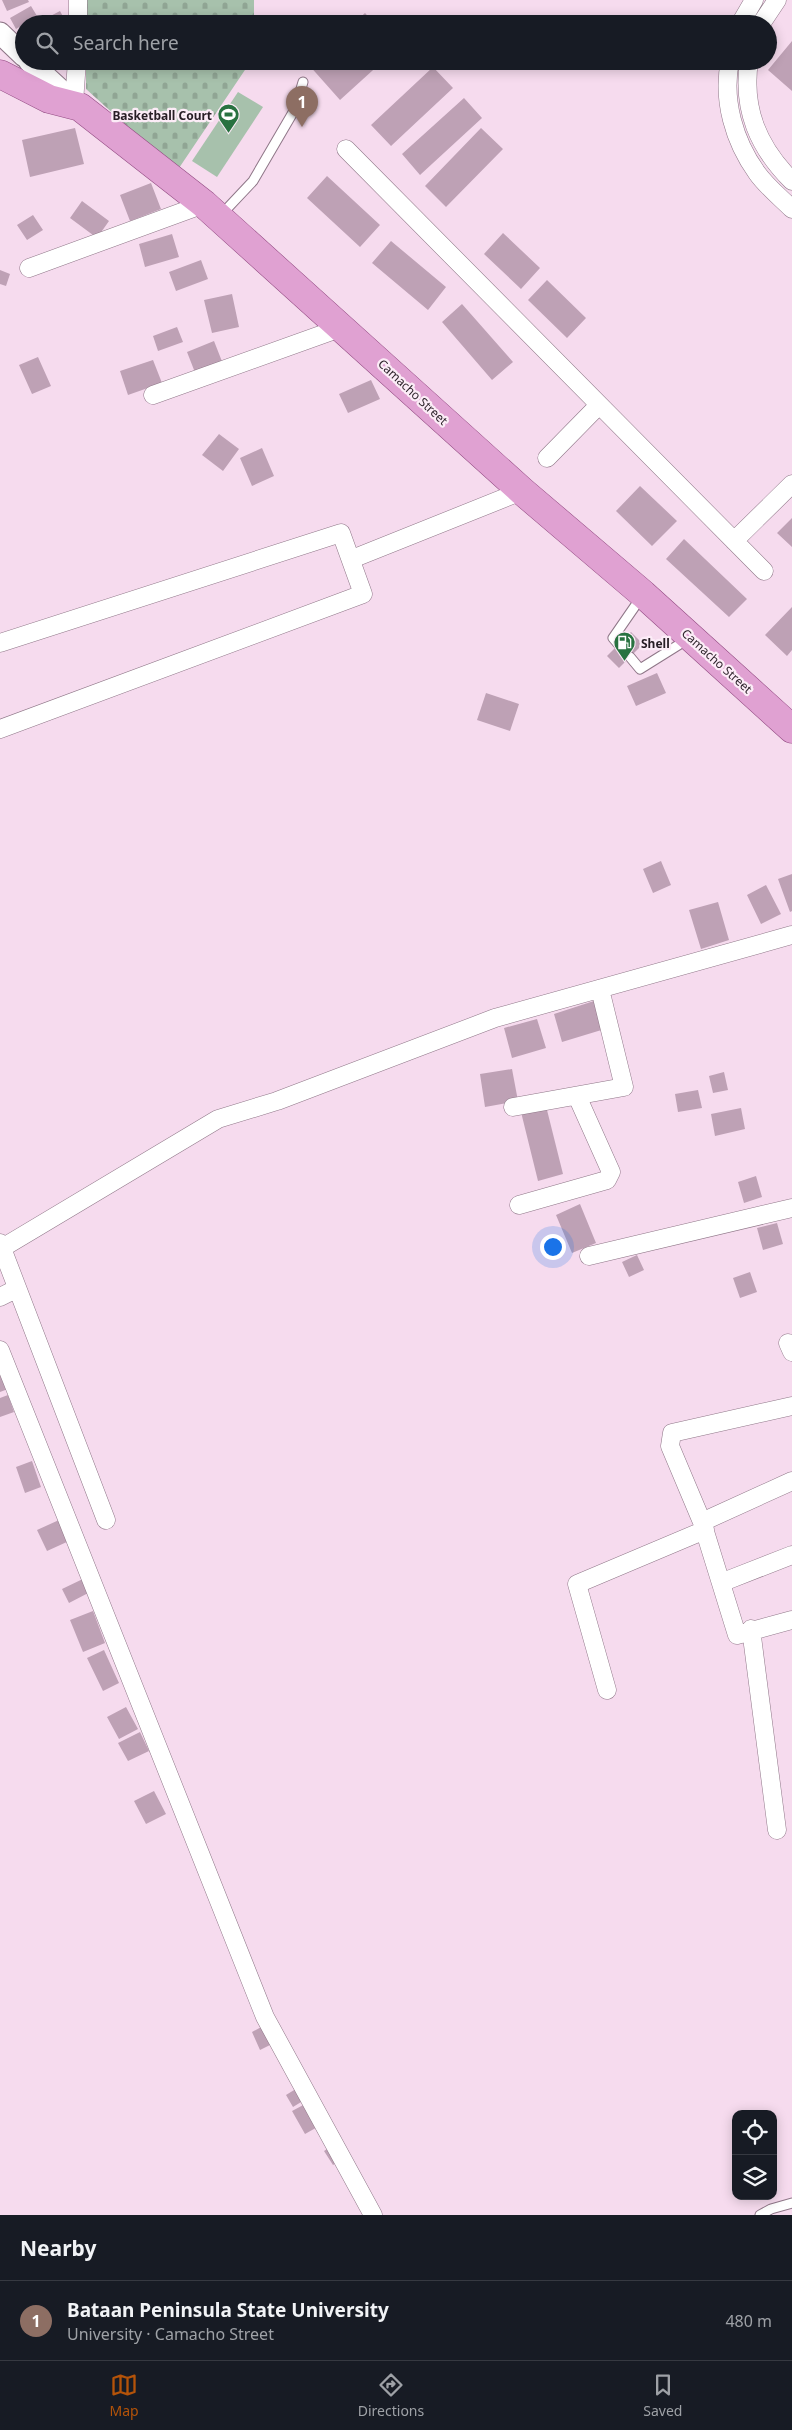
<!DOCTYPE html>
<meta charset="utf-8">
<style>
body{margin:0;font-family:"Noto Sans",sans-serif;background:#242831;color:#f1f3f6}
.controls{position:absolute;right:15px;bottom:15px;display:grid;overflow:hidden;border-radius:10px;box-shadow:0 2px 12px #0003}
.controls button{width:45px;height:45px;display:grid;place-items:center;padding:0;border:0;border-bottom:1px solid #363941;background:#171b24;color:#f1f3f6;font:25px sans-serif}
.you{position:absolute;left:552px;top:1246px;width:18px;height:18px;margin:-12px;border:4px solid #fff;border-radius:50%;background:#1a73e8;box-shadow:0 0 0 8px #1a73e833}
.badge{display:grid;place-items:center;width:32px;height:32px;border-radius:50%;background:#b45309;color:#fff;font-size:16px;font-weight:700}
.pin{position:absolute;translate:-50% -41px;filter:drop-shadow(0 1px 2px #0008)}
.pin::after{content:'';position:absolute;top:26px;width:18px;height:15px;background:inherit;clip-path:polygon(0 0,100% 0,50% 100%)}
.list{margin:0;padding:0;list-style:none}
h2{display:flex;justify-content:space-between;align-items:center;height:65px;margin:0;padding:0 20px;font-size:21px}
h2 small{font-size:16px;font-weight:400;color:#9ea1a6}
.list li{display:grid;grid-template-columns:32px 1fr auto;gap:15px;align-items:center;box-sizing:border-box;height:80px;padding:0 20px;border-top:1px solid #363941}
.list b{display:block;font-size:19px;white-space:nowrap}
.list p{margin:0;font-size:16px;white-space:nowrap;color:#9ea1a6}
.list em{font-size:16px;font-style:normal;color:#9ea1a6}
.icon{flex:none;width:28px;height:28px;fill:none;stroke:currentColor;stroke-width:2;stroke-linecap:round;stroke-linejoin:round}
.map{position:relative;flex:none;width:792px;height:2215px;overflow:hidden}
.search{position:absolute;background:#171b24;box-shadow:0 2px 12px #0003;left:15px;right:15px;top:15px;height:55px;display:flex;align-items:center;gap:12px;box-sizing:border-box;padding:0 18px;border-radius:28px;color:#9ea1a6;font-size:19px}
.sheet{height:145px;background:#171b24}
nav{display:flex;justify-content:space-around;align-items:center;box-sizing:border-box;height:70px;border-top:1px solid #363941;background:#171b24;font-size:14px;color:#9ea1a6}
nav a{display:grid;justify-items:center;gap:2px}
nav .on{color:#b45309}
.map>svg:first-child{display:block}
.cemetery{fill:url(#cemetery-stones)}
.green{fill:#a7c1ac}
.building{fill:#bea1b5}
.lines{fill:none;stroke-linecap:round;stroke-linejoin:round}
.service-casing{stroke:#8f7788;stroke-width:11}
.minor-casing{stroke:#8f7788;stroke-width:19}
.tertiary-casing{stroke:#8f7788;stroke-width:23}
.primary-casing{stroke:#924b82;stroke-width:29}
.service{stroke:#fff;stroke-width:9}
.minor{stroke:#fff;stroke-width:18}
.tertiary{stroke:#fff;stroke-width:21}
.primary{stroke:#e0a1d2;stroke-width:28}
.labels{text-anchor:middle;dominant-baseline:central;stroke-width:4.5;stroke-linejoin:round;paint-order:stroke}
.poi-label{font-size:12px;font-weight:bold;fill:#271e25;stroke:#fcecf7;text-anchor:end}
.street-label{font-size:12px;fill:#271e25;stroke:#fcecf7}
</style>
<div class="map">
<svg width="792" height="2215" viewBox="0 0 792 2215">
<defs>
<pattern id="cemetery-stones" width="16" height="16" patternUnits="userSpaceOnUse" patternTransform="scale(1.25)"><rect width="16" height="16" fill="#a7c1ac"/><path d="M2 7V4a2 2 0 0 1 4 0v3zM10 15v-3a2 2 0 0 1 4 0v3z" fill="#90a594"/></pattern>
</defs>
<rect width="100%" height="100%" fill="#f6dbee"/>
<!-- cemetery -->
<path class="cemetery" d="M86 0H254V24H86Z
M86 61H251L177 171 86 89Z"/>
<!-- green -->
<path class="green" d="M238 92 263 107 217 177 192 161Z"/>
<!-- building -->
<path class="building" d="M2 0H28L29 2 7 11Z
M31 6 37 16 16 29 10 18Z
M60 11 67 24H41L39 22Z
M365 13 375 24H353Z
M792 41V91L768 70Z
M311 61H383L340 100 308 64Z
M433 67 453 88 391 146 371 125Z
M464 98 482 118 420 175 402 154Z
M75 128 84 164 30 177 22 140Z
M481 128 503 149 446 207 425 186Z
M327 176 380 225 360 247 307 198Z
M151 183 161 209 130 221 120 195Z
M82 201 109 221 97 238 70 218Z
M33 215 43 230 27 240 17 225Z
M503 233 540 268 521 289 484 254Z
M172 234 179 257 145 267 139 244Z
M391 241 446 287 428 310 372 263Z
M201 260 208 279 176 291 169 272Z
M0 270 10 274 6 286 0 284Z
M547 280 586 318 567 338 528 300Z
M232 294 239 327 212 333 204 300Z
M462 304 513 362 492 380 442 322Z
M177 327 183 342 158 351 153 336Z
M214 341 223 364 196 375 187 352Z
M38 357 51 386 32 394 19 365Z
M153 360 162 383 128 395 120 371Z
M371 380 380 399 348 413 339 394Z
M219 434 239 449 223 471 202 455Z
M262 448 274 476 252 486 240 458Z
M640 486 677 521 652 546 616 511Z
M792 518V547L777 533Z
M684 539 747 599 729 617 666 559Z
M792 607V650L787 656 765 635Z
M631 632 643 644 619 668 607 656Z
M657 673 666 693 636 706 627 686Z
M486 693 519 704 510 731 477 720Z
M661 861 671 885 653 893 643 869Z
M792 874V911L790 912 778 879Z
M766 885 781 914 761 924 747 895Z
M718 902 729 940 701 949 689 910Z
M600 999 608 1028 562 1042 554 1014Z
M537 1019 546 1048 512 1058 504 1028Z
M512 1069 518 1101 485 1107 480 1074Z
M724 1072 728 1090 713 1093 709 1076Z
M698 1090 702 1108 678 1112 675 1094Z
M546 1106 563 1174 538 1181 521 1112Z
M741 1108 745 1129 715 1136 711 1114Z
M756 1176 762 1197 744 1203 738 1182Z
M580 1204 596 1243 572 1253 556 1215Z
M777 1223 783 1244 763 1250 757 1228Z
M637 1255 644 1270 629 1277 622 1262Z
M750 1272 757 1292 740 1298 733 1278Z
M0 1370 8 1389 0 1392Z
M8 1395 14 1412 0 1417V1398Z
M32 1461 41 1487 25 1493 16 1467Z
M59 1520 69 1541 47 1551 37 1530Z
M87 1577 94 1590 69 1603 62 1589Z
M93 1611 105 1643 83 1652 70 1620Z
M104 1650 119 1683 103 1691 87 1658Z
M126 1707 138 1729 119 1739 107 1717Z
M140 1732 149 1751 128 1761 118 1743Z
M154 1791 166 1814 146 1824 134 1801Z
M263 2026 272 2044 260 2050 252 2032Z
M299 2087 306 2099 293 2107 286 2095Z
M309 2102 321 2125 305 2134 292 2111Z
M332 2146 341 2160 333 2165 324 2151Z"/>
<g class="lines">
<defs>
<path id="service" d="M221 215 253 181 295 109 303 82
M619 645 613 638 642 596
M630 657 640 669 688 639
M760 2215 771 2209 792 2203"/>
<path id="minor" d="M78 0V24
M740 24 754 0
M761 24 777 0
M730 61C722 100 734 141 757 173 766 186 781 198 792 209
M749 61C742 109 758 147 792 181
M74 102 77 61
M346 149 764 571
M29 268 204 204
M153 395 343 327
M547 458 599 405
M734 541 792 484
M352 559 522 491
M0 643 341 533 363 594 0 729
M513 1107 624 1087 600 989
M519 1205 607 1180 611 1172 577 1096
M0 1243 106 1520
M2 1248 218 1119 277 1101 495 1018 792 935
M589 1256 792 1208
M0 1297 16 1289
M788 1343 792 1352
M0 1350 265 2017 373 2215
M792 1406 672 1433 670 1446 702 1522 737 1635 792 1620
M702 1522 792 1481
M723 1582 792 1555
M751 1629 777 1830
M607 1690 577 1584 705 1530"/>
<path id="tertiary" d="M0 33 24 56
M29 61 79 107"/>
<path id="primary" d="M0 74 49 99 80 107 204 204 522 491 643 594 792 729"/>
</defs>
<!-- service casing -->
<use href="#service" class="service-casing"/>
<!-- minor casing -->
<use href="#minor" class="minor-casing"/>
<!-- tertiary casing -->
<use href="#tertiary" class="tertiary-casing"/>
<!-- primary casing -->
<use href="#primary" class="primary-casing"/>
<!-- service -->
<use href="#service" class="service"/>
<!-- minor -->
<use href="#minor" class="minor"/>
<!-- tertiary -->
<use href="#tertiary" class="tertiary"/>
<!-- primary -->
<use href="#primary" class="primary"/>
</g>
<!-- icons -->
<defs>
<symbol id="stadium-pin" viewBox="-11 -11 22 30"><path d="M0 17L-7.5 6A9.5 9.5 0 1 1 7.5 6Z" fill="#287240" stroke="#fcecf7"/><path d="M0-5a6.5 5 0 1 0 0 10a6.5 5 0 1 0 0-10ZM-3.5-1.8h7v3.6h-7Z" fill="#fff"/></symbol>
<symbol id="fuel-pin" viewBox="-11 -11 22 30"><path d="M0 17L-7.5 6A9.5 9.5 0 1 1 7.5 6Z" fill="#287240" stroke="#fcecf7"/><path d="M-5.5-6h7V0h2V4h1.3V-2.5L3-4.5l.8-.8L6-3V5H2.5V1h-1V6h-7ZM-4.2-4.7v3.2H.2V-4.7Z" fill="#fff"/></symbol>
</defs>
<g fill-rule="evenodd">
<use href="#stadium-pin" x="216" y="102" width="25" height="34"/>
<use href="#fuel-pin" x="612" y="630" width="25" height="34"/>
</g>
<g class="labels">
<!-- poi labels -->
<g class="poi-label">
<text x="212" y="115">Basketball Court</text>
<text x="641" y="643" text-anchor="start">Shell</text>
</g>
<!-- street labels -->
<g class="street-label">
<text transform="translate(413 392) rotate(43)">Camacho Street</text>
<text transform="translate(717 661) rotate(42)">Camacho Street</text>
</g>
</g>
</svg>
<div class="controls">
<button><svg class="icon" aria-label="locate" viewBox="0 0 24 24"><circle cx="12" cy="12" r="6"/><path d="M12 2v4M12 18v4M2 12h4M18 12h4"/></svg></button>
<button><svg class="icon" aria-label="layers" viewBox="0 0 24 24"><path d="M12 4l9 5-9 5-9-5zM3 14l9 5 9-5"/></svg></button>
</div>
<div class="you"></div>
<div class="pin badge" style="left:302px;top:127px;background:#8d6e63">1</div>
<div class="search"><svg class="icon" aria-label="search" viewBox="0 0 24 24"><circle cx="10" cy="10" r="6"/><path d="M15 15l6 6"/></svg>Search here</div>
</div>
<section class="sheet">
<h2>Nearby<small></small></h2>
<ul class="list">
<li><span class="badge" style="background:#8d6e63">1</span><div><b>Bataan Peninsula State University</b><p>University · Camacho Street</p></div><em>480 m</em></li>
</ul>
</section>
<nav>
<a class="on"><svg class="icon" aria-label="map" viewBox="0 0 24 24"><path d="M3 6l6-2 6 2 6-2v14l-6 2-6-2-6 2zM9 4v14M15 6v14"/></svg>Map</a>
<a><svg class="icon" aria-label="directions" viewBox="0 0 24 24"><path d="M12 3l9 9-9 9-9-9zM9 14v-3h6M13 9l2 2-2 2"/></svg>Directions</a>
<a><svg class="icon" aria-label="saved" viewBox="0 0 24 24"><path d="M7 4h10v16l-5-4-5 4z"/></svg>Saved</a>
</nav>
